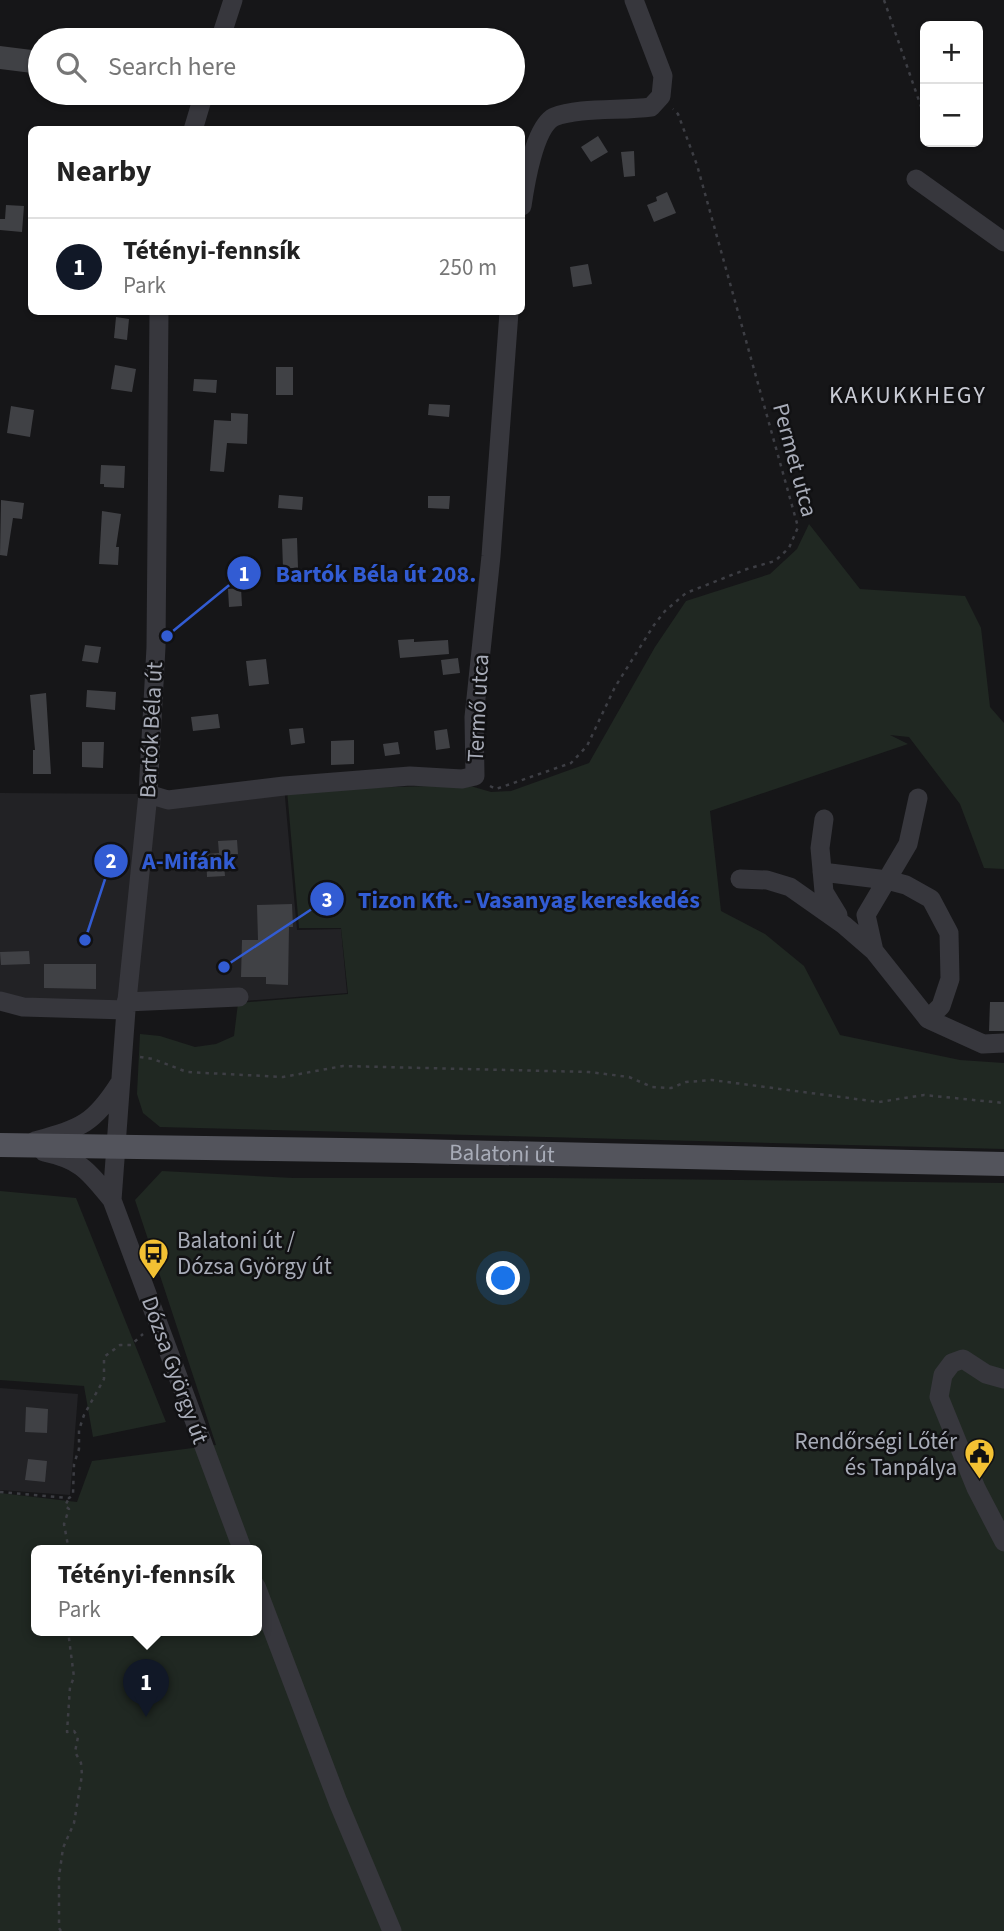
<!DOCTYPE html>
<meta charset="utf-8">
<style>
body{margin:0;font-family:"Source Sans 3",sans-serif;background:#f6f6f6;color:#222}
.controls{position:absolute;right:21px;top:21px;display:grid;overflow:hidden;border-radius:10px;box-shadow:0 2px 5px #0004}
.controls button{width:63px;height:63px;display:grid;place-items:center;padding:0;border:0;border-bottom:2px solid #e0e0e0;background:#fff;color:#222;font:35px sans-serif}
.you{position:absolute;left:504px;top:1279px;width:24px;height:24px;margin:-18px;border:5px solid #fff;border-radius:50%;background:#1a73e8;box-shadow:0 0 0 10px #1a73e833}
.badge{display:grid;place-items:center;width:46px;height:46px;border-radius:50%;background:#111827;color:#fff;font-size:23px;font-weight:700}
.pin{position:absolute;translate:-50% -58px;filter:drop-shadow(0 2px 4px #0008)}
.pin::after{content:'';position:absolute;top:37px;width:24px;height:21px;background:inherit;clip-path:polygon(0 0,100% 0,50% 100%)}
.popup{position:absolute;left:31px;top:1545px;width:231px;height:91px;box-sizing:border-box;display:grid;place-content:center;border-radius:10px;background:#fff;filter:drop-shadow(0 2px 5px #0005);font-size:23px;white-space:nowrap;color:#767676}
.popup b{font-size:26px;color:#222}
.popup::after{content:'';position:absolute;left:50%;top:100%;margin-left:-14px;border:14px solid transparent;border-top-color:#fff}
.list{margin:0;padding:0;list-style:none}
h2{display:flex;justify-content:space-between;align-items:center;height:91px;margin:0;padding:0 28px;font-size:30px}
h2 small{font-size:23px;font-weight:400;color:#767676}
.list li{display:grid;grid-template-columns:46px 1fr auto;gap:21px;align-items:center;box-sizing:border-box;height:98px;padding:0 28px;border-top:2px solid #e0e0e0}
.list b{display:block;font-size:26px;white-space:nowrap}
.list p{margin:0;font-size:23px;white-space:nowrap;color:#767676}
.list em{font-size:23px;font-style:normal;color:#767676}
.icon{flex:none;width:38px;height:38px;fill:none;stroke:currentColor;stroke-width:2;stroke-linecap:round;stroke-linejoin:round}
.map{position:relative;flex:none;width:1004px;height:1931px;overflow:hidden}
.search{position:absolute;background:#fff;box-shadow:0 2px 5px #0004;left:28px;top:28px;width:497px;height:77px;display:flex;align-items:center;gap:18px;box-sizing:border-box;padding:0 24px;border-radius:38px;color:#767676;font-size:26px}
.panel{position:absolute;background:#fff;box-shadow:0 2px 5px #0004;left:28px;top:126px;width:497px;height:189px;border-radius:10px}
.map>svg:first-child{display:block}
.built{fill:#222225}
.green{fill:#202822;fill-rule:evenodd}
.building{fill:#404145}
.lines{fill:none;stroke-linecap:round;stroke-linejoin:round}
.path{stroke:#3d3e44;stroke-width:2.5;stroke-dasharray:3.5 5;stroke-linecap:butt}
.minor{stroke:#37373d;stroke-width:19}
.major{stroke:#53545c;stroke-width:24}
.labels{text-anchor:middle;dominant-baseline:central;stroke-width:5;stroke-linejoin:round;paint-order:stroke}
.street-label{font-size:23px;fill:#a8acb8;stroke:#111113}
.poi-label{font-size:23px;fill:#a8acb8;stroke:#111113;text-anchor:start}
.neighbourhood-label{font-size:24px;letter-spacing:2px;fill:#c9cbd4;stroke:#111113}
.leader{fill:none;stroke:#325cd3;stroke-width:2.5}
.callout-dot{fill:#325cd3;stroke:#111113;stroke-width:2.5}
.mark-label{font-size:21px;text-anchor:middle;font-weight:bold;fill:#fff}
.callout-label{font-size:24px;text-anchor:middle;font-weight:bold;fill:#325cd3;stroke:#111113;stroke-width:5;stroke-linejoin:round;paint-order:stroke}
</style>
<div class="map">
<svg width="1004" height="1931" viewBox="0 0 1004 1931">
<rect width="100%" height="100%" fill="#161618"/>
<!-- built -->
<path class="built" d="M284 786 297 930 341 929 347 993 126 1010 0 1001V793L148 794Z
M0 1388 78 1394 70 1495 0 1490Z"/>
<!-- green -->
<path class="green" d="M809 524 860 589 965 596 981 628 990 707 1004 723V869L984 868 960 804 909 737 890 735 908 744 710 811 721 911 765 934 804 966 840 1035 960 1060 1004 1063V1149L160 1127 143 1113 137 1094 140 1034 160 1036 195 1047 216 1044 234 1036 238 1003 348 994 341 928H299L287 790 467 785 491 792 511 791 589 763 655 647 686 601 770 574 797 549Z
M162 1171 293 1178H550L1004 1183V1931H0V1493L77 1502 92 1461 216 1445 135 1200ZM36 1551H256V1631H36Z
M0 1191 76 1198 166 1422 93 1437 84 1386 0 1380Z"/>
<!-- building -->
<path class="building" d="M0 46 40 51V74L0 69Z
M598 136 608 152 591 162 581 147Z
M634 151 635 176 624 177 621 152Z
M667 192 676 213 654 222 647 205 657 201 656 197Z
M6 205 24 206 22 232 0 230V219H5Z
M588 264 592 284 573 287 570 267Z
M116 317 129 319 127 340 114 338Z
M115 365 136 369 132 392 111 389Z
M276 367H293V395H276Z
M194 379 217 380 216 393 193 391Z
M429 404 450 405 449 417 428 415Z
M11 406 34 410 30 437 7 433Z
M231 413 248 414 247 444 227 443 224 472 210 471 214 420 231 421Z
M101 465 125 466 124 488 104 487V484H100Z
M279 495 303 497 302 510 278 508Z
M428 496H450L449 509 428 508Z
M1 500 24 503 22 519 13 518 7 556 0 555Z
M102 511 121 514 116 547H119L118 565 99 564Z
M297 538 298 568H283L282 539Z
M241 588 242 606 229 607 228 589Z
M414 639V642L448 640 449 654 400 658 398 640Z
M85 645 101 647 98 663 82 661Z
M458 658 460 673 443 675 441 660Z
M266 659 269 684 249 686 246 661Z
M87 690 116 692 115 710 86 707Z
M46 693 51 774H33V750H35L30 695Z
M218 714 220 728 193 731 191 717Z
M303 728 305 743 291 745 289 729Z
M447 729 450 748 436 750 434 731Z
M354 740V764L331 765V741Z
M82 742H104L103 768 82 767Z
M398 742 400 754 385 756 383 744Z
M237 840 238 854H231L232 864H224L225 876 207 877 206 854 219 853 218 841Z
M292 904 293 927H289L288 985 266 984V977H241L242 940H258L257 905Z
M29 951 30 964 1 965 0 952Z
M44 964H96V989L44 988Z
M990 1002H1004V1031H989Z
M26 1407 48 1409 47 1433 25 1432Z
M28 1459 47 1461 45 1482 25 1480Z"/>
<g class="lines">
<!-- path -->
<path class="path" d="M884 0 925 118
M490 786 496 789 571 763 587 746 615 687 654 625 665 611 686 593 747 569 775 561 789 548 798 527 697 165 678 114 673 109
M140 1057 153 1059 187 1072 283 1077 343 1066 589 1072 629 1077 652 1087 671 1088 686 1082 712 1080 879 1102 924 1095 1004 1103
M0 1492 69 1498 73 1495 74 1464 79 1449V1430L84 1415 104 1379V1357L120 1345H131L143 1334
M69 1551 64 1524 69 1509 65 1506 69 1498
M61 1931 59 1928V1877L63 1848 74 1823 82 1775 81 1763 75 1752 78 1737 74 1731 67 1732 70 1687 74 1677 68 1631"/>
<!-- minor -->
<path class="minor" d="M220 40 233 0
M193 130 204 93
M916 179 1004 242
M522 206C525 185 534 127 554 117 578 107 623 111 651 107L661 96 663 76 634 0
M159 312 156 647 148 794 126 1010 112 1200 243 1551
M148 794 168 800 284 786 410 776 462 779 475 776 474 717 491 556 509 312
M824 819 820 848 824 892 838 915
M822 872 887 880 906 885 931 899 949 933 950 979 941 1006 928 1019
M740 879 767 880 790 887 844 925 874 951 928 1019 983 1044 1004 1043
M874 951 866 915 908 844 918 798
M0 1001 23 1007 126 1010
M126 1002 239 997
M35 1141C80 1128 93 1125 119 1084
M44 1152C82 1160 89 1172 112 1200
M1004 1379 986 1374 963 1359 952 1363 943 1375 939 1397 976 1488 1004 1542
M256 1586 338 1802 392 1931"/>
<!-- major -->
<path class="major" id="s1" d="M0 1145 413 1151 1004 1164"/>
</g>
<!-- icons -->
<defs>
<symbol id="bus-pin" viewBox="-11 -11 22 30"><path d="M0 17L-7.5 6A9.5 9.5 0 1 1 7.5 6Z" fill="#f3c133" stroke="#111113"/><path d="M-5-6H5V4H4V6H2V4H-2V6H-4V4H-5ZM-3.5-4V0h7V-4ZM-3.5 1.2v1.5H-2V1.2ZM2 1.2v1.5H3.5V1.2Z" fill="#111"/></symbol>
<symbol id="civic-pin" viewBox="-11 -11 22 30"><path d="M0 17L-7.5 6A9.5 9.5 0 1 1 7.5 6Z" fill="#f3c133" stroke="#111113"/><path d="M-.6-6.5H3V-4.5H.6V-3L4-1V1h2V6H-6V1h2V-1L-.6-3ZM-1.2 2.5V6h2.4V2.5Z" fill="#111"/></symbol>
</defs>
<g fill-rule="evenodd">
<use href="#bus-pin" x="136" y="1236" width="35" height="47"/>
<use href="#civic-pin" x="962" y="1436" width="35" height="47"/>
</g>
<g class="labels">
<!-- street labels -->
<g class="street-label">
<text transform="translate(795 460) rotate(75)">Permet utca</text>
<text transform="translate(478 708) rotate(-87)">Termő utca</text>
<text transform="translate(151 730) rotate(-87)">Bartók Béla út</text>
<text stroke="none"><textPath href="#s1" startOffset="502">Balatoni út</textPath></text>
<text transform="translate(175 1370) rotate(70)">Dózsa György út</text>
</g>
<!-- poi labels -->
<g class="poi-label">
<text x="177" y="1240">Balatoni út /<tspan x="177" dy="26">Dózsa György út</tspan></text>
<text x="957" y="1441" text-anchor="end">Rendőrségi Lőtér<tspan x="957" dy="26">és Tanpálya</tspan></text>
</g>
<!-- neighbourhood labels -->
<g class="neighbourhood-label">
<text x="908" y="395">KAKUKKHEGY</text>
</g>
</g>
<!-- callouts -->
<path class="leader" d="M167 636L244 573M85 940L111 861M224 967L327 899"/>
<g class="callout-dot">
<circle cx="167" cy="636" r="7"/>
<circle cx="85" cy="940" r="7"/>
<circle cx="224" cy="967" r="7"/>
<circle cx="244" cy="573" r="18"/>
<circle cx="111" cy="861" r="18"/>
<circle cx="327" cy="899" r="18"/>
</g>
<g class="mark-label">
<text x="244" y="581">1</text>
<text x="111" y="868">2</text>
<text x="327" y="907">3</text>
</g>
<g class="callout-label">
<text x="376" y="582">Bartók Béla út 208.</text>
<text x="189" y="869">A-Mifánk</text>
<text x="529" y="908">Tizon Kft. - Vasanyag kereskedés</text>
</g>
</svg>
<div class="controls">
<button>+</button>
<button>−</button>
</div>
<div class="you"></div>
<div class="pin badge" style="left:146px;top:1717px">1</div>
<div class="popup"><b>Tétényi-fennsík</b>Park</div>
<div class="search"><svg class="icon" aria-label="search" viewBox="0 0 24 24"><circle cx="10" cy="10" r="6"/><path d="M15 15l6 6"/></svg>Search here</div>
<section class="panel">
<h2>Nearby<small></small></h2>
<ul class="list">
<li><span class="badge">1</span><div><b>Tétényi-fennsík</b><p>Park</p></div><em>250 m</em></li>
</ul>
</section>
</div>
